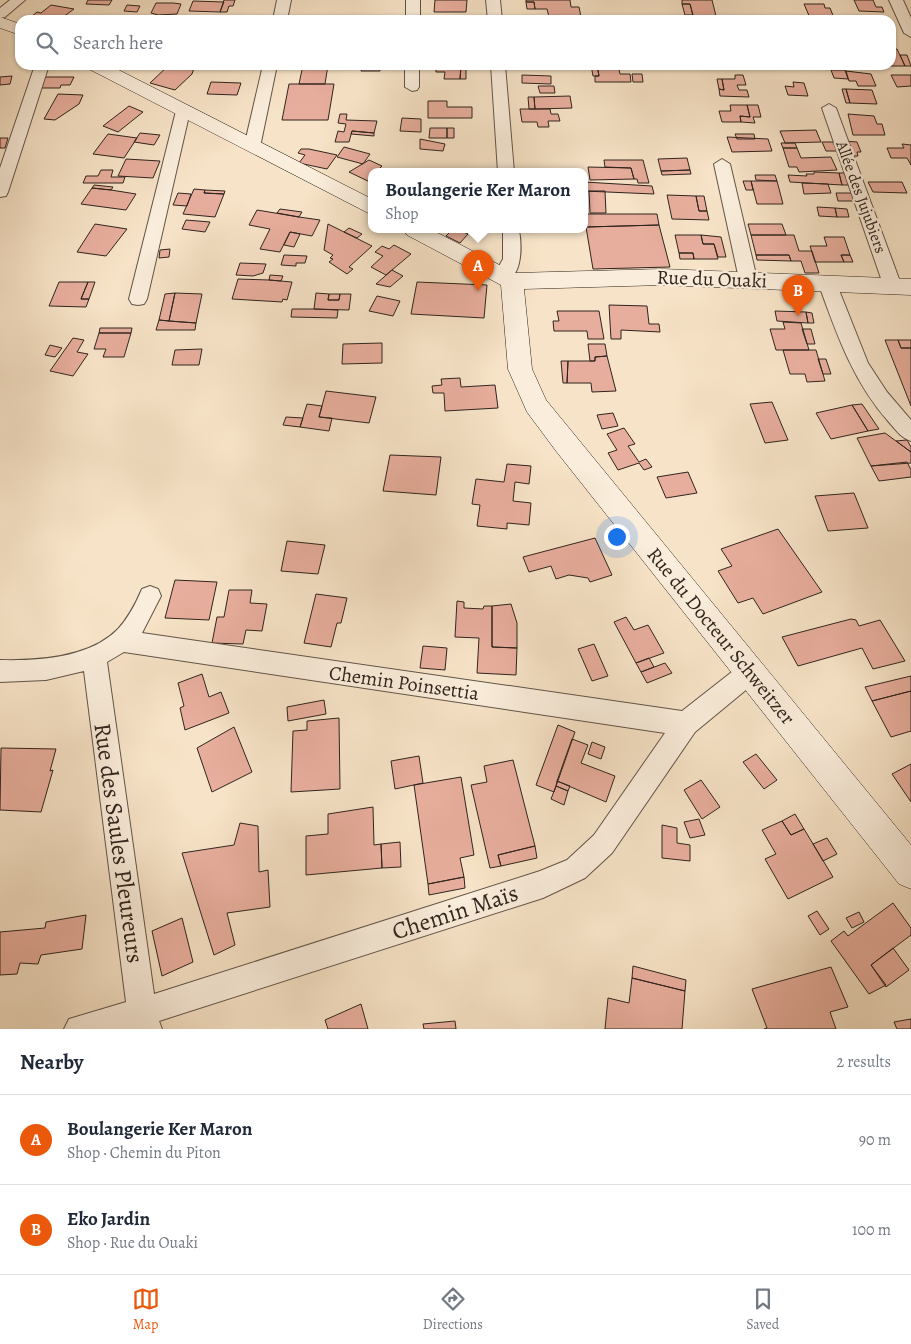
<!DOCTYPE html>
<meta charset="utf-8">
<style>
body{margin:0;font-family:Alegreya,serif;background:#f2f2f3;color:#1f2937}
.you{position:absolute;left:616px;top:536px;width:18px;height:18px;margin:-12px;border:4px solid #fff;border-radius:50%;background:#1a73e8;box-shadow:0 0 0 8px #1a73e833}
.badge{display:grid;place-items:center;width:32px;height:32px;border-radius:50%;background:#ea580c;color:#fff;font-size:16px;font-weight:700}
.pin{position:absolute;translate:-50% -41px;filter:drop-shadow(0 1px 2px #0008)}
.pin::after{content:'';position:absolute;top:26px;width:18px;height:15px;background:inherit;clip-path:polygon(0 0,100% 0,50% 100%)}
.popup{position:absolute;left:368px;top:168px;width:220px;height:65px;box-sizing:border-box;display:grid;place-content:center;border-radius:10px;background:#fff;filter:drop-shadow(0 1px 4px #0005);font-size:16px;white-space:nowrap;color:#747a83}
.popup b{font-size:19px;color:#1f2937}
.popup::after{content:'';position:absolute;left:50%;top:100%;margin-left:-10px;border:10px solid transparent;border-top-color:#fff}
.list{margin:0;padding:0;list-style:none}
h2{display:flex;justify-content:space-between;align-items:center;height:65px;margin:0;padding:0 20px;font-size:21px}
h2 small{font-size:16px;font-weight:400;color:#747a83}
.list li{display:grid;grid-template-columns:32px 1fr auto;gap:15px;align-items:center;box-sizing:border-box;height:90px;padding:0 20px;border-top:1px solid #e0e1e3}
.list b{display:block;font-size:19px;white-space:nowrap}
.list p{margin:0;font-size:16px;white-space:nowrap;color:#747a83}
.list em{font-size:16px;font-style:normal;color:#747a83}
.icon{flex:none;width:28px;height:28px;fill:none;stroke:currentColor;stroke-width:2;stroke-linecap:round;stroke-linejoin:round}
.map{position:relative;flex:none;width:911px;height:1029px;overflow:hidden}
.search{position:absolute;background:#fff;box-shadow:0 1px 4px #0004;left:15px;right:15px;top:15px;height:55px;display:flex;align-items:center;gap:12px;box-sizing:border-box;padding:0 18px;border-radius:15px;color:#747a83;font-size:19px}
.sheet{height:245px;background:#fff}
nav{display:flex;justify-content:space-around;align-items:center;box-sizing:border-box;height:70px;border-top:1px solid #e0e1e3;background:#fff;font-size:14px;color:#747a83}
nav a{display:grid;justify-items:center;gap:2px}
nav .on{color:#ea580c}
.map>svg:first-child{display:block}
.building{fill:#e8ae9d;stroke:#2f241d}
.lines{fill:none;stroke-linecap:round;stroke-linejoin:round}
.street-casing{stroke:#615448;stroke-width:2}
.secondary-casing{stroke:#2f241d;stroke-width:1}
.street{fill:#faeddb;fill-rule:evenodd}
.secondary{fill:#faeddb;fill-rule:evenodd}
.labels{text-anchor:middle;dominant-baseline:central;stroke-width:4.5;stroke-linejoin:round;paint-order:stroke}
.far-street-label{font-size:16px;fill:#2f241d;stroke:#faeddb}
.street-label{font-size:20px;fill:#2f241d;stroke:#faeddb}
.near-street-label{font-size:24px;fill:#2f241d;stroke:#faeddb}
</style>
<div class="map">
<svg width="911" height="1029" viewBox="0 0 911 1029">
<rect width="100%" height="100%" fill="#f7e3c7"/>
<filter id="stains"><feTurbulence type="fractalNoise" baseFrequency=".004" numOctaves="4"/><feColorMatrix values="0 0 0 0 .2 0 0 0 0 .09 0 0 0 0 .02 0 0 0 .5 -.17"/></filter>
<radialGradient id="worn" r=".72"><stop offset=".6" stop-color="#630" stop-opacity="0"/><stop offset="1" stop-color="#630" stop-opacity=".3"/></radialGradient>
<!-- building -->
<path class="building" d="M88 0H112L109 5 86 4Z
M224 0H235L233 6H229L227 12H220Z
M435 0H467L466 12H434Z
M526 0H570L571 7H579L581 17H549L547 9H535L534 2H526Z
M682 0H712L717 20H694L690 4H682Z
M854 0H873L876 7H882L884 12 859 11Z
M193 1 224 2 220 12 189 11Z
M526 2H534L535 9H527Z
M156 3H173L181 4 177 14 158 15 151 13Z
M682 4H690L693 15H685Z
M804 4H824L825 8H830L834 18H810Z
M51 5 74 9 59 20 31 17 37 12 41 13Z
M127 5 140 6 137 12 124 11Z
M891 49H897L905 66H885L891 65Z
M900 55H907L911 66H905Z
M169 65H195L192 74 175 90 150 83Z
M303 65H328L325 84H299Z
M362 65H380V71H361Z
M436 65H466L461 66 460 79H444L445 72H436Z
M591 65H597L599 76H593Z
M597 65H618L620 74H630L631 82H595V76H599Z
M461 66H466V79H460Z
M831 70H845L848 79 834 78Z
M846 71 871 74 876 86H858L856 81H849Z
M632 74H642L643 82H633Z
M522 75 551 76V84L522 83Z
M735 75H743L746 85H737L739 90H747L749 97 720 96 719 89 724 90 722 79H735Z
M891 75H911V86L897 87Z
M12 76 10 84 0 85V77Z
M44 77H74L70 85H61L60 88H38Z
M717 79H722L724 90 719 89Z
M211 82 241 83 237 95 207 94Z
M793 82 804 83 808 96 788 95 785 86 794 87Z
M289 84H334L328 120H282Z
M538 86H554L555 93H540Z
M842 89H846L850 103H846Z
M846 89 872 90 877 104 850 103Z
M58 94 83 95 79 104 55 120 44 119Z
M570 96 572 108 535 109 534 97Z
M528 97H534L535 109H529Z
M428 101H447V107H472V118H428Z
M730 105H747L750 117 740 116 741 122H722L719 111H731Z
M747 105H758L761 117H753L755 123 741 122 740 116 750 117Z
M129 106 143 112 118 132 103 126Z
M520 109H550L551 114H558L560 121H548L549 127H538L537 122H522Z
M340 114H347L346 120 377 121 374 133 352 131 349 142H335L338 131 344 132 346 124 338 123Z
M848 114 874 116 877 124H882L885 135H853Z
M402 118 421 119V132L400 131Z
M430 128H447V138H429Z
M447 128H454V138H447Z
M816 130 821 142 785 143 780 131Z
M352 131 374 133V136L351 134Z
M140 133 160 135 154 145 134 142Z
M108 134 137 138 124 158 93 154Z
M735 134H754L755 139H737Z
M727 137 768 139 772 151 732 152Z
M0 138H8L5 148H0Z
M420 139 445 144 443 151 420 149Z
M844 141 857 142 861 152H857L858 156H849Z
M822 142H833L837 151H826Z
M781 143H795L797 148H783Z
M902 144 911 145V165L907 158H891L887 148H904Z
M344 147 370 154 363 164 337 157Z
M783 148H797L801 158 831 157 837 170 799 172 797 167H789Z
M301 149H309L337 155 327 169 299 163 305 155 298 153Z
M687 158 690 170 661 171 658 159Z
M126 159 160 161 153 178 118 176Z
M369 160 382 166 379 169 386 172H372V183L349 172Z
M604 160H643L649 183H638L637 179H634L631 168 605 167Z
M588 167 631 168 634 179 590 180Z
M101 170H113L111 177H125L123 183H83L86 176H98Z
M690 170 691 174 662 175 661 171Z
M814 172 839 173 842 185 790 182 788 175 807 176 806 174H814Z
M839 173H847L851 185H842Z
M755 175H775L777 181 756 180Z
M743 181H751L753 190H746Z
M751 181H777L783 204H757Z
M584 182 652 186 654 194 584 191Z
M868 182H902L907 193 873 192Z
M802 183 828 184 831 193 804 194Z
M94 185 113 187 111 190 92 188Z
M92 188 111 190 136 194 126 210 81 204Z
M194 189 205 190 204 193 224 194 215 217 183 214Z
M205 190 225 191 224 194 204 193Z
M589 191H605L606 213H590Z
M178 193 191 194 187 206 173 205Z
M836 193H854L857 201H838Z
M667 195 696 196 699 211H707L709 220 672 219Z
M696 196H704L707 211H699Z
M817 207 835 208 837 217 819 216Z
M835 208 847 209 849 217H837Z
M280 209 302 212 299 217 277 213Z
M257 210 299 217 320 220 312 236 290 232 280 252 260 249 270 229 249 225Z
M585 214H657L659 225 586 227Z
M186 220 210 222 205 232 182 229Z
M95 224 127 229 106 256 77 252Z
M328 224 372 246 349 267 353 269 347 274 329 262 333 259 330 258 333 255 324 250Z
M748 224H782L786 235H751Z
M659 225 670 267 593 269 586 227Z
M349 228 362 234 357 238 344 232Z
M452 230H459L468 234 460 243 446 236Z
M290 232 300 234 294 247 284 245Z
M675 235H701L703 244H714L718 259H694L693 253H679Z
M701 235 721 237 726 257H718L714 244H703Z
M751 235H794L799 251H812L819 273H805L801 261H791L789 255H756Z
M824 237H844L850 255H841L844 262H815L810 246H827Z
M394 245 411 254 386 275 371 267 383 256 375 252 382 246 389 249Z
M170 249 169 257 159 258 160 250Z
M679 253H693L694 259H680Z
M284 255 307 256 305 263H296V266L281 265Z
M756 255H789L791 261 757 260Z
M841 255H850L853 262H844Z
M240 263 266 264 263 273 253 276 236 275Z
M392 270 403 276 390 287 376 284Z
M270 275 283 276 281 281 269 280Z
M238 279 269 280 292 282 287 300 283 299 282 302 232 299Z
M59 282H88L81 299H89L86 307 49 306Z
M88 282H95L89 299H81Z
M417 282 487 285 484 318 411 314Z
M175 293 202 294 196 323 169 321Z
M175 293 169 321 159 320 165 294Z
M316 293 329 294 328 300H339L340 294H351L349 310 314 309Z
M329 294H340L339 300H328Z
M377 296 400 301 393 316 369 311Z
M609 305 647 306 649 324H659L660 332 621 330V339H611Z
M292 309H314L338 310 337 318 291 317Z
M557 311H599L604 339H588L587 331H554L553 321H559Z
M775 311 806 312 808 323 777 321Z
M806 312 812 313 814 323H808Z
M159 320 169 321 196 323 195 330H156Z
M783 322 801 323 809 350H776L770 329H785Z
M100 328H132L131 333H99Z
M802 329H811L815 344H807Z
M99 333H131L124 357H103L106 349H94Z
M73 338 84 340 77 352 88 354 73 376 50 371Z
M885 340H898L901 348H911V406Z
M898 340H911V348H901Z
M382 343V363L342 364 343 344Z
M588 344H605L607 356 595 357V361H590Z
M50 345 62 348 55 357 45 355Z
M202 349 199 365H172L175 350Z
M783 350H816L825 381 807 382 805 374H790Z
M607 356 616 391 592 392 591 383H567L568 361H595V357Z
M818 359H826L831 374H823Z
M561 361H568L567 383H563Z
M460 378 461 387 495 385 498 408 445 411 444 393H433L432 386 442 385 441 379Z
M326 391 376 397 369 423 319 417Z
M772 402 788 440 765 443 750 404Z
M307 404 322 406 319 417 332 418 329 431 300 427Z
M862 404 879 429 868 431 852 405Z
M852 405 868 431 831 439 816 413Z
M613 413 618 426 602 429 597 415Z
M286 417 303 418 300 427 283 425Z
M624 428 635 444 628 446 639 462 646 459 652 467 644 470 639 463 618 470 608 453 617 450 607 434Z
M885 433 911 452V463L871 466 857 438Z
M907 440 911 447V452L896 441Z
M390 455 441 457 436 495 383 491Z
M907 462 911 470V477L879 481 871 466Z
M507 464 531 466 529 484 515 482 513 501 531 503 529 525 507 523V529L477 526 480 505 472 504 476 479 504 482Z
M688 472 697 493 666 498 657 477Z
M854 493 868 528 828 531 815 496Z
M778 529 822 592 763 614 753 598 738 603 718 571 732 566 721 549Z
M595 538 612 575 590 582 588 578 569 575 556 579 551 566 529 572 523 557Z
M287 541 325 545 318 574 281 571Z
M175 580 217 582 209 620 165 618Z
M229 590H252L250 603 267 604 262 631 246 630 243 644 212 643 217 617H224Z
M316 594 347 598 341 623H337L331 647 304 643Z
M457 601 464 602V608L483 609 484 606H492V647L517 648 516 675 477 673 479 638 455 637Z
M511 604 517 623V648L492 647V606Z
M626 617 634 630 648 625 664 653 636 663 614 622Z
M851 619 856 620 859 626 880 620 905 661 873 669 862 648 798 666 782 637Z
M594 644 608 676 592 681 578 649Z
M423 646 447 648 445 670 420 668Z
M649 658 654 667 641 672 636 663Z
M665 663 672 673 647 683 641 672Z
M202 674 209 697 221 692 229 713 185 730 180 708 184 706 178 683Z
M911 676V691L872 701 865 687Z
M911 691V731L891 737 872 701Z
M324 700 326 714 288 721 287 707Z
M339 718 340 789 291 792 293 731 307 730V721Z
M558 725 575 732 554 792 536 785Z
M234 727 252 772 212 792 197 748Z
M572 739 588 745 581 763 615 776 606 802 557 781Z
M592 742 605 747 601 759 588 754Z
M1 748 56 749 50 771 53 770 41 812 0 810Z
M756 754 777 780 764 789 743 762Z
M419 756 423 783 395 789 391 761Z
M513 760 535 846 498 855 501 866 490 868 471 785 487 782 484 766Z
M911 764V802L892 774Z
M461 777 474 855 460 858 464 877 428 884 414 785Z
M701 780 720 807 702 819 684 790Z
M557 781 570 786 568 791 556 786Z
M556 786 568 791 564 805 551 799Z
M373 807 374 845 381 844 382 868 306 875V836L328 834V814Z
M795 814 804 829 791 835 782 821Z
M699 819 705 835 690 838 684 822Z
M782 821 791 835 804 829 833 877 788 899 765 859 776 854 762 830Z
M240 823 258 826 259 872 268 870 270 907 227 913 235 945 214 955 182 853 234 845Z
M662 825 677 828V843L690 845V861L662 858Z
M827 838 837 854 823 861 813 844Z
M400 842 401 867 382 868 381 844Z
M535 846 537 858 501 866 498 855Z
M464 877 465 888 429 895 428 884Z
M893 903 911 928V935L871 965 886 985 869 994 831 941 844 931 848 936Z
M817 911 829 929 820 935 808 916Z
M859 912 864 922 852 928 846 918Z
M86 915 82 949 41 955 38 964 20 963 17 974 0 975V932L45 928 46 922Z
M182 918 193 962 162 976 152 931Z
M893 948 909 970 886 987 871 965Z
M633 966 686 980 685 991 632 978Z
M831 967 848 1007 830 1012 836 1029H764L767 1028 752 989Z
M632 978 685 991 682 1029H605L608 998 629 1003Z
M361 1004 368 1029H328L325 1020Z
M911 1019V1029H897L894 1022Z
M455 1021 456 1029H424L423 1024Z"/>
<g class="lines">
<defs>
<path id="street" d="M10 0H25L5 17 0 18V8Z
M277 0H291L287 20H273Z
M406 0H420V20H406Z
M486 0H500L502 20H488Z
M889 0H903L911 18V37L904 33Z
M240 16 246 17 248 20H233Z
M35 65H49L8 192 6 196 0 197V168Z
M263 65H277L260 147 252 152 244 147Z
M405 65H419V87L417 90 412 91 405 87Z
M491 65H505L514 172H498Z
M829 104 836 108 902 287 899 291 893 293 887 291 884 287 822 108Z
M183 107 190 111 147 299 144 304 138 305 132 304 129 299 176 111Z
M722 159 730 164 757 279 754 283 748 285 742 283 739 279 714 164Z
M503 230H519C522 246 523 287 497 279L494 275 503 259Z
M828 279 834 281 837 285 868 363 887 392 911 420V441C901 438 895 429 888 421 853 381 837 335 819 285L822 281Z
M150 586 158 589 161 596 142 633 682 711 742 664 750 661 758 664 762 672 758 680 695 732 612 853 585 878 543 898 159 1021 162 1029H64L69 1019 126 1002 84 671 46 680 0 682V660C38 661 90 658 118 629 129 617 136 603 142 589ZM124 652 665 733 594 835 567 860 540 871 154 994 107 662Z"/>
<path id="secondary" d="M0 17 20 24V35L0 28Z
M86 65H109L372 199V215L89 69Z
M404 230H432L515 273 662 269 911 279V295L662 285 524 289 532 369 546 400 911 845V889L899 884 556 451 527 412 508 369 501 285 407 235Z"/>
</defs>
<!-- street casing -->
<use href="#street" class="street-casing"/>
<!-- secondary casing -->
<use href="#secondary" class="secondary-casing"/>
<!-- street -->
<use href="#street" class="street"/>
<!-- secondary -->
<use href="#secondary" class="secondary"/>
</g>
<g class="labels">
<!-- far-street labels -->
<g class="far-street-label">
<text transform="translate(861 197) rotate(70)">Allée des Jujubiers</text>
</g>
<!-- street labels -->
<g class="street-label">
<text transform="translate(712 279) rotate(2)">Rue du Ouaki</text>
<text transform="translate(721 636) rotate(51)">Rue du Docteur Schweitzer</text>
<text transform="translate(404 683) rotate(8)">Chemin Poinsettia</text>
</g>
<!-- near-street labels -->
<g class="near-street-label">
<text transform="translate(119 843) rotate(82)">Rue des Saules Pleureurs</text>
<text transform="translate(455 912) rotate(-18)">Chemin Maïs</text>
</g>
</g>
<rect width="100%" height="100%" filter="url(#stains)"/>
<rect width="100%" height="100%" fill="url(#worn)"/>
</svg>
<div class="you"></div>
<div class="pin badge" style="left:478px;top:291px">A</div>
<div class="popup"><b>Boulangerie Ker Maron</b>Shop</div>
<div class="pin badge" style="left:798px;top:316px">B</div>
<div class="search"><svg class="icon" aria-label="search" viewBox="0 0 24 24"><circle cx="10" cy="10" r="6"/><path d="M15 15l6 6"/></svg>Search here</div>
</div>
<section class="sheet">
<h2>Nearby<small>2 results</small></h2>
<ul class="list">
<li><span class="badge">A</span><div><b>Boulangerie Ker Maron</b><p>Shop · Chemin du Piton</p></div><em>90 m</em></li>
<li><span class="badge">B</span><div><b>Eko Jardin</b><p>Shop · Rue du Ouaki</p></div><em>100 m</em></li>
</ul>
</section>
<nav>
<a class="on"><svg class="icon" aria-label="map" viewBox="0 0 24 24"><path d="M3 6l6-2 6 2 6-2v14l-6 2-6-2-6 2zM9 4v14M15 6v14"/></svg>Map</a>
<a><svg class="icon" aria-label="directions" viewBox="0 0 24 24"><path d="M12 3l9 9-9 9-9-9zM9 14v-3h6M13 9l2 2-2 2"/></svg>Directions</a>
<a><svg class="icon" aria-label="saved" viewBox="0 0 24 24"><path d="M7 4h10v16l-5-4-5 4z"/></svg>Saved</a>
</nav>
